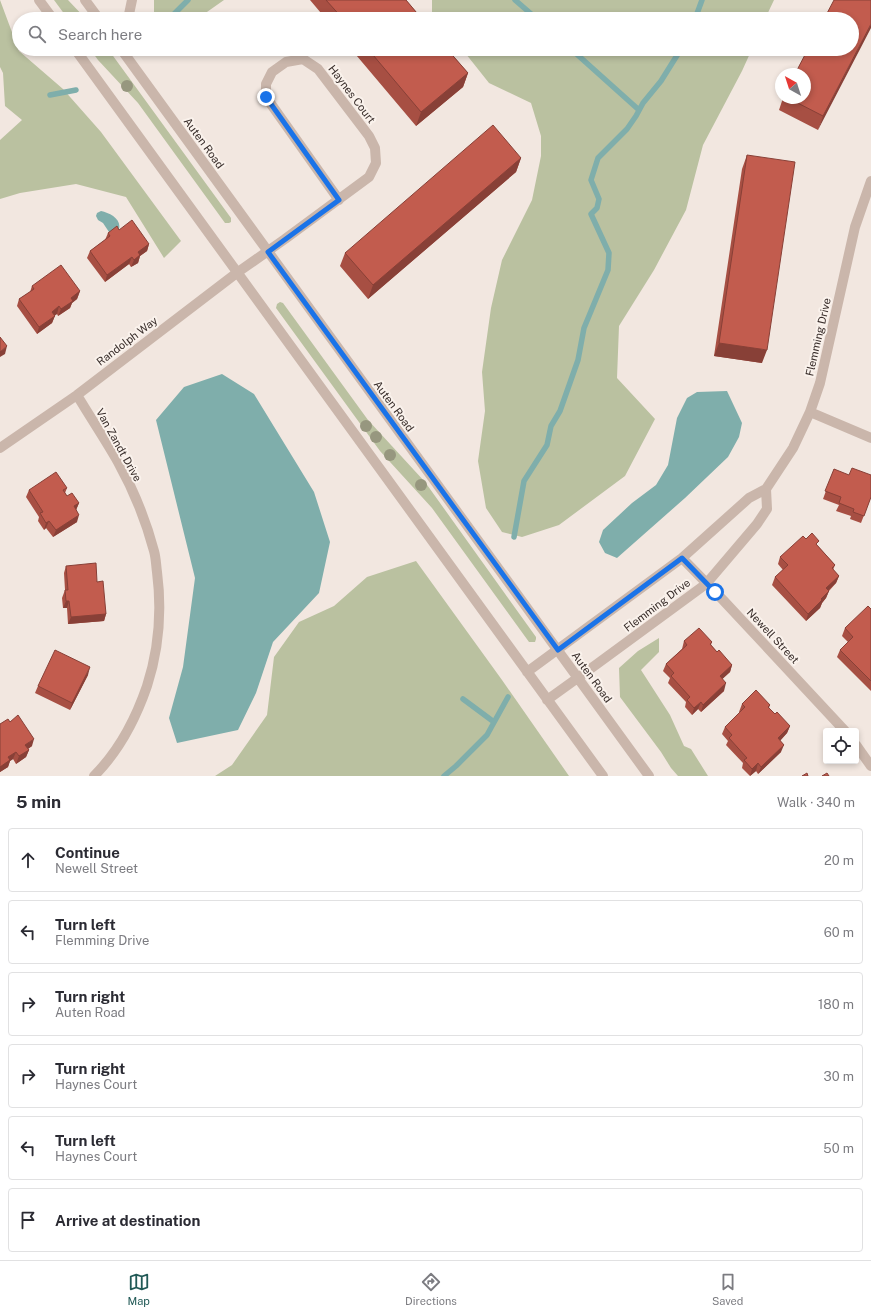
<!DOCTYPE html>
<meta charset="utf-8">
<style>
body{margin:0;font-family:"Public Sans",sans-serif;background:#f2f2f3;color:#2b2b33}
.controls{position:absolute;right:12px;bottom:12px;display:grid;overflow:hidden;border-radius:4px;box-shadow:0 2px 6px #0003}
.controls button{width:36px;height:36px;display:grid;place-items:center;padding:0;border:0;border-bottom:1px solid #e1e1e2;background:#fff;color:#2b2b33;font:20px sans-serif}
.compass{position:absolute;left:775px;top:68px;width:36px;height:36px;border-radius:50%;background:#fff;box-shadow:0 2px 6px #0003;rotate:321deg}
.stop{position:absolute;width:12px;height:12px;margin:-9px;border:3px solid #1a73e8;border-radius:50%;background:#fff}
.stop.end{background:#1a73e8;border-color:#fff;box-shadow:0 1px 4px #0008}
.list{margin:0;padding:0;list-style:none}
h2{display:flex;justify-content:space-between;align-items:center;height:52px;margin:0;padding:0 16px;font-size:17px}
h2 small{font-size:13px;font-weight:400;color:#7c7c81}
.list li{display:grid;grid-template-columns:26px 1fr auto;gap:12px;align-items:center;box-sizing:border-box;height:64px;margin:0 8px 8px;padding:0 8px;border:1px solid #e1e1e2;border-radius:4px}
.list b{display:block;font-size:15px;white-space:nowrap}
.list p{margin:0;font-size:13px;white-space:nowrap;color:#7c7c81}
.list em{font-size:13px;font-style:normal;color:#7c7c81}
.icon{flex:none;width:22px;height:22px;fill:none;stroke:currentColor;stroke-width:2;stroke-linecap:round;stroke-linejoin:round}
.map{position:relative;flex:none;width:871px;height:776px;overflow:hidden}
.search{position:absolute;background:#fff;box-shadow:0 2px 6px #0003;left:12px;right:12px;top:12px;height:44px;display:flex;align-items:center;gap:10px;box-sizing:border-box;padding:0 14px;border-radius:22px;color:#7c7c81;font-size:15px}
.sheet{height:484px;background:#fff}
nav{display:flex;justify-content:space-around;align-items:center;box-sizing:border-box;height:56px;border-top:1px solid #e1e1e2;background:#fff;font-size:11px;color:#7c7c81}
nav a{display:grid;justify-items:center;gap:2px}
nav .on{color:#215956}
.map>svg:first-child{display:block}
.green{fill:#bac1a0}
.water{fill:#7faeab}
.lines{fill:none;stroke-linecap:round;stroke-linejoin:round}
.stream{stroke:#7faeab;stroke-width:5.5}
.minor{stroke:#cab6ab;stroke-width:10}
.tree{fill:#97977f}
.wall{fill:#a74f43}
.shaded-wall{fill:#884037}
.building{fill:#c25c4e;stroke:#884037}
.route{stroke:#1a73e8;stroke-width:5}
.labels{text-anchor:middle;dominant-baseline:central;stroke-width:4;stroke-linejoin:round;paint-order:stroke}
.street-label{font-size:11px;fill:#382d2a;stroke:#faf2ec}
</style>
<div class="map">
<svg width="871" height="776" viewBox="0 0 871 776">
<rect width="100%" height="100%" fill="#f2e7e0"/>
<!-- green -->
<path class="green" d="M0 0 19 51 63 89 101 132 181 241 164 258 126 197 76 184 20 193 0 199V140L22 120 5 106 3 73 0 67Z
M54 0H68L86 19H68Z
M154 0H224L197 19H154Z
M432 0H774L765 19H438L432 12Z
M90 49H108L231 218V222L229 223H225L138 103 98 60Z
M462 49H752L742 71 703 145 686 210 654 270 619 326 617 378 655 419 625 476 559 525 522 537 502 532 486 508 478 461 485 411 482 372 491 308 502 260 532 200 541 156V136L531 103 489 83Z
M280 302 283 303 368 420 425 482 536 637V639L535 642H529L432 508 380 451 276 308 277 304Z
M416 561 502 680 569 776H215L232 765 267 715 274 657 299 622 334 606 367 577Z
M659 638V652L641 670 670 715 684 746 691 749 708 776H678L671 768 661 752 620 697 619 668 638 651Z"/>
<!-- water -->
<path class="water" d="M101 211C111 213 125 221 117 233L109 232 103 223 98 220 96 216 97 213Z
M222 374 254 394 314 492 330 542 319 593 273 642 256 693 238 730 177 743 169 718 183 667 195 578 156 420 184 387Z
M727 391 742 423 739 437 728 457 685 498 617 558 605 553 599 542 603 530 632 503 656 485 668 465 677 418 687 398 697 392Z"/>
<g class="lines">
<!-- stream -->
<path class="stream" d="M515 0 537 19
M169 19 188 0
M695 19 702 0
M571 49 639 110
M50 95 76 90
M514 537 524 481 547 445 551 426 560 411 578 360 584 328 608 270 609 253 591 214 597 208 599 199 591 180 598 158 627 129 636 116 643 103 661 81 681 49
M463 699 494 722
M444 776 456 766 487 735 508 697"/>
<!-- minor -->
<path class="minor" d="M39 0 53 19
M85 0 99 19
M128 19 132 0
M75 49 603 776
M121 49 649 776
M77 395C90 417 105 439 118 462 133 489 146 521 154 551 156 558 156 565 157 572 162 611 159 649 147 686 136 718 118 752 94 776
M810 412 871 438
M0 448 77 395 238 272 285 239 369 177 376 163 375 148 369 136 318 69 303 59 286 62 272 72 266 84V97L339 200
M682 558 723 600 845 731
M527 672 682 558 749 498 766 489 793 448 810 412 820 383 855 227 871 181
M547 700 597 664 706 584 757 524 767 509 766 489
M856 745 871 766"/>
</g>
<!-- trees -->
<g class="tree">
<circle cx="127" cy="86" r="6"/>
<circle cx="366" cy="426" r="6"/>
<circle cx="376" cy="437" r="6"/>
<circle cx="390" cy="455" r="6"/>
<circle cx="421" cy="485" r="6"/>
</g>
<!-- wall -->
<path class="wall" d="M310 0H406L422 19H326Z
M871 0 818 130 779 110 783 98H805Z
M351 49H447L468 73 463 87 416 126Z
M747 155 762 363 714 356 742 169Z
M521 158 516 172 368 299 340 266 345 253Z
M119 230 149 244 147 251 140 256 138 263 131 267 129 264 105 282 87 258 90 251 105 240 108 233Z
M32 286 80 291 77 299 72 303 70 308 58 316 57 314 55 315 52 323 37 334 17 306 19 299 30 292Z
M834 469 871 497 861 523 850 519 851 516 836 511 839 505 823 499Z
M67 488 65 493 67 496 79 503 76 510 77 522 53 537 46 528 44 530 38 521 39 517 26 497 29 490Z
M806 539 818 546 835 565 833 570 839 576 836 583 829 591 826 598 822 603 820 608 806 621 772 585 775 577 783 570 778 564 780 557Z
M66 566 97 582 106 614 104 621 68 624 67 608H63L62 598 65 590 64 573Z
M871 609V691L837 657 840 650 848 642 842 636 845 628Z
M684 641 712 642 711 645 717 652 732 665 730 672 722 679 724 691 701 712 698 709 692 715 685 707 686 702 668 683 670 678 663 671 666 664 682 649Z
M88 675 70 710 35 693 38 686Z
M742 704 770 705 769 708 775 714 790 726 787 733 780 741 781 752 758 774 756 771 750 776 742 768 743 763 726 745 728 741 722 734 725 727 740 712H739Z
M10 722 32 746 28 749 29 750 26 757 16 764 13 759 10 761 8 767 0 772V724Z"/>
<!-- shaded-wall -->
<path class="shaded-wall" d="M871 24V28L818 130 823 116Z
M468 73 463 87 416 126 421 112Z
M521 158 516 172 368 299 373 285Z
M149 244 147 251 140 256 138 263 131 267 134 260 138 252Z
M132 257 129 264 105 282 107 275Z
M80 291 77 299 72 303 70 308 58 316 61 309 71 298Z
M59 306 57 314 49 319 52 312Z
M55 316 52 323 37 334 39 327Z
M719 343 767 350 762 363 714 356Z
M7 346 5 354 0 357V352Z
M79 503 76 510 74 506Z
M79 515 77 522 53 537 56 530Z
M49 521 46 528 44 530 46 523Z
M839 576 836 583 823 595 826 588Z
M829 591 826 598 822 603 820 608 806 621 808 614 821 599Z
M66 601H69L67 608H63Z
M106 614 104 621 68 624 71 617Z
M732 665 730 672 717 684 720 676Z
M90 667 88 675 70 710 72 703Z
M726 683 724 691 701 712 703 705Z
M701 702 698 709 692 715 694 708Z
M790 726 787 733 775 746 778 738Z
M34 739 32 746 23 752 25 745Z
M784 745 781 752 758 774 761 767Z
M29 750 26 757 16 764 19 756Z
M16 752 13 759 10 761 8 767 0 772V767L8 757Z
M758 763 756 771 750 776 752 769Z"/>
<!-- building -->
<path class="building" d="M326 0H406L422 19H343Z
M834 0H871V24L823 116 788 98H805V74H795L808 49H852V19H824Z
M368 49H447L468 73 421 112Z
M493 125 521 158 373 285 345 253Z
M747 155 795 162 767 350 719 343Z
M132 220 149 244 138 252 140 255 134 260 132 257 107 275 90 251 110 236 108 233 117 226 119 230Z
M61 265 80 291 71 298 73 301 61 309 59 306 52 312 55 316 39 327 19 299 34 289 32 286Z
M0 337 7 346 0 352Z
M852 468 871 475V497L864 516 853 512 854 509 839 503 841 497 825 491 834 469 849 475Z
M56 472 67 488 63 490 67 496 72 493 79 503 74 506 79 515 56 530 49 521 46 523 40 513 43 512 29 490Z
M812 533 819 541 816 544 835 565 832 568 839 576 826 588 829 591 821 599 822 600 808 614 775 577 788 565 780 557 803 536 806 539Z
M96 563 97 582 103 581 106 614 71 617 69 601H66L65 590H68L66 566Z
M868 606 871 609V681L840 650 853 637 845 628Z
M699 628 712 642 710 644 717 652 719 650 732 665 720 676 726 683 703 705 701 702 694 708 687 700 690 697 671 676 674 673 666 664 687 645 684 641Z
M55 650 90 667 72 703 38 686Z
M756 690 770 705 768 707 775 714 777 712 790 726 778 738 784 745 761 767 758 763 752 769 744 760 747 758 729 738 732 735 725 727 745 707 742 704Z
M18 715 34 739 25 745 29 750 19 756 16 752 8 757 10 760 0 767V724L8 719 10 722Z
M807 773 808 776H802Z
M827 773 829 776H822Z"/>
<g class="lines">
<!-- route -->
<path class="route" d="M266 97 339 200 268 252 558 650 682 558 715 592"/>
</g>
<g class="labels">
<!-- street labels -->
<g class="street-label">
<text transform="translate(352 94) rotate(53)">Haynes Court</text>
<text transform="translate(204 143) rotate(54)">Auten Road</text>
<text transform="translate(818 337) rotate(-77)">Flemming Drive</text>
<text transform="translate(127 341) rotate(-37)">Randolph Way</text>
<text transform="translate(394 406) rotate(54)">Auten Road</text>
<text transform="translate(119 445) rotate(61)">Van Zandt Drive</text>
<text transform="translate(657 605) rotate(-37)">Flemming Drive</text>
<text transform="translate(773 636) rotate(47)">Newell Street</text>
<text transform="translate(592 677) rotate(54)">Auten Road</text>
</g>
</g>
</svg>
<div class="controls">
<button><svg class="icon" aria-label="locate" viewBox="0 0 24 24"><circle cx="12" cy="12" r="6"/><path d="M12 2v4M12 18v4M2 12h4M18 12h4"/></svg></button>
</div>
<svg class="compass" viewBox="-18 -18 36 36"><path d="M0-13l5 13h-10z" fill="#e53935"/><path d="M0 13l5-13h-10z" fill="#7c7c81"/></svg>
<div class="stop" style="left:715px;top:592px"></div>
<div class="stop end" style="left:266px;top:97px"></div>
<div class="search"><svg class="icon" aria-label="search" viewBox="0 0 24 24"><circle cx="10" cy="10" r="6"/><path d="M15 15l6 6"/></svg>Search here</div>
</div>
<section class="sheet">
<h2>5 min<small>Walk · 340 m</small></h2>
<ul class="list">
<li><svg class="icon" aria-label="ahead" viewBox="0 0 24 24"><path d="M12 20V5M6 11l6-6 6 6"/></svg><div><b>Continue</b><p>Newell Street</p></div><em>20 m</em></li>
<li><svg class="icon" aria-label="left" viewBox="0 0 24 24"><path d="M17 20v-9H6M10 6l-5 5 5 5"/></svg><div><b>Turn left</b><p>Flemming Drive</p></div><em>60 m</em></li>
<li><svg class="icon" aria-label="right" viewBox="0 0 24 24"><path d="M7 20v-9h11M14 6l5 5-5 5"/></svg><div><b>Turn right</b><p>Auten Road</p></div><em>180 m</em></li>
<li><svg class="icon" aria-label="right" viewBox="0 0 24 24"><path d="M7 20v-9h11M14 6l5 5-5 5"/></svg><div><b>Turn right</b><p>Haynes Court</p></div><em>30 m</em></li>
<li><svg class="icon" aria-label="left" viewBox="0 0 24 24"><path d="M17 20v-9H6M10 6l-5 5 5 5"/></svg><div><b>Turn left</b><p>Haynes Court</p></div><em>50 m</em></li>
<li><svg class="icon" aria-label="arrive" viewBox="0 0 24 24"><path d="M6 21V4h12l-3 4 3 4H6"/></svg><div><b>Arrive at destination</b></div></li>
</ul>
</section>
<nav>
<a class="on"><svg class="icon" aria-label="map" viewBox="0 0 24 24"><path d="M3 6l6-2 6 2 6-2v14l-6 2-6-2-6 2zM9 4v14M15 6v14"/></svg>Map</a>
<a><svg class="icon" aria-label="directions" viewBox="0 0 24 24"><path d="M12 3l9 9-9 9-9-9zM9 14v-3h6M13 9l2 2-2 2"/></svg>Directions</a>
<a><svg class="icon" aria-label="saved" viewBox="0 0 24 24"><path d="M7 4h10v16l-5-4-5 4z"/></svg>Saved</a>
</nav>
